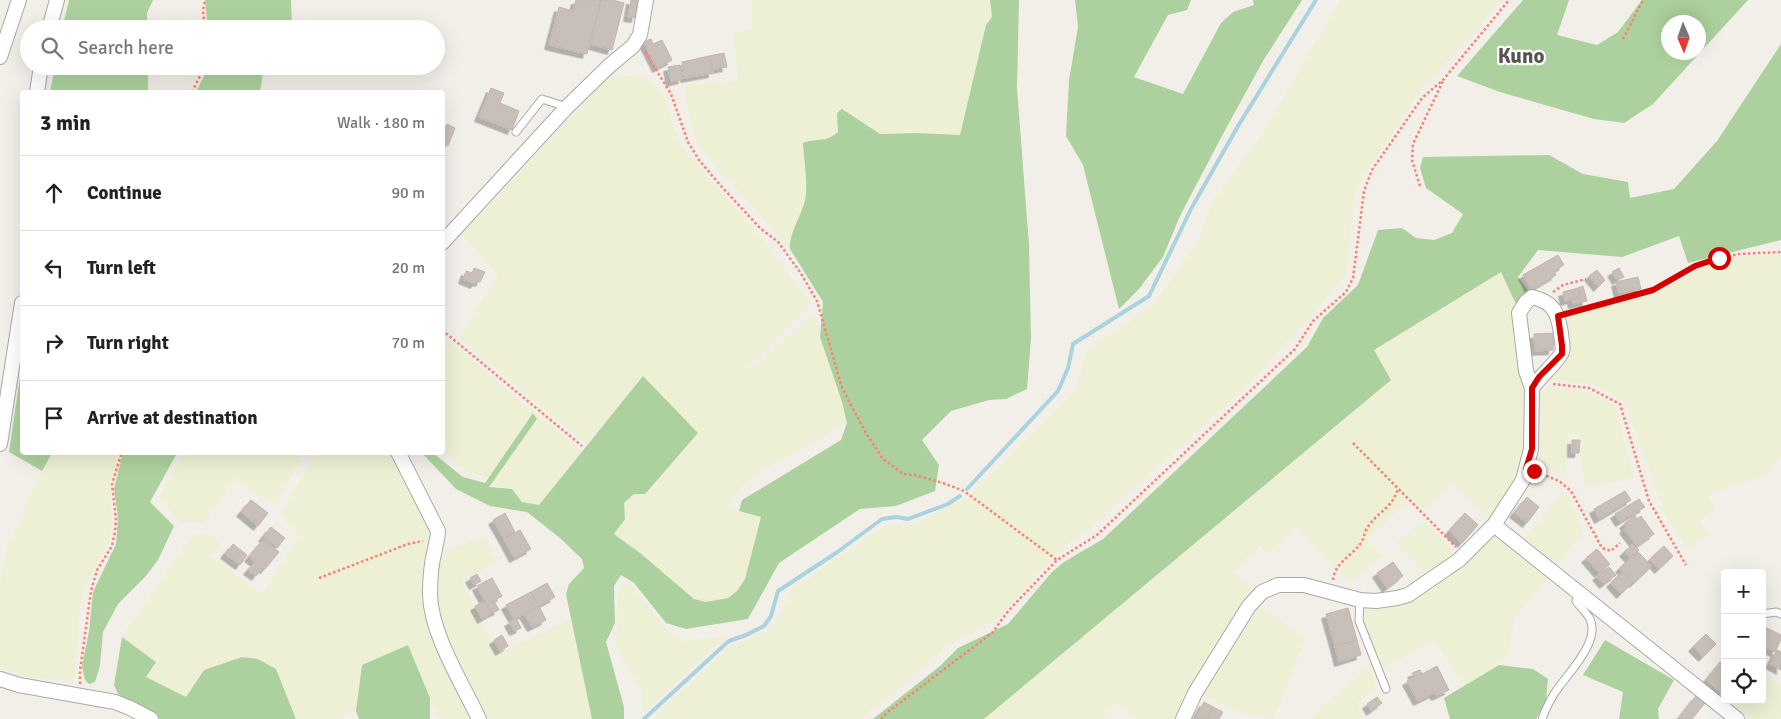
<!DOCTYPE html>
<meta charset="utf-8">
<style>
body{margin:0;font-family:Signika,sans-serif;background:#f2f2f2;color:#222}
.controls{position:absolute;right:15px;bottom:15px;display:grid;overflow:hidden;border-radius:5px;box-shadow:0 5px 20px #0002}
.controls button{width:45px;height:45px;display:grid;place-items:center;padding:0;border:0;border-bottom:1px solid #e0e0e0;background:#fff;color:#222;font:25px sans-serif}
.compass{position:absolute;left:1661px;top:15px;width:45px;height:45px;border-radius:50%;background:#fff;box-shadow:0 5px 20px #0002;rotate:178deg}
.stop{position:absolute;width:15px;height:15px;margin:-11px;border:4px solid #d40000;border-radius:50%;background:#fff}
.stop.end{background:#d40000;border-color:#fff;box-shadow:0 1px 5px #0008}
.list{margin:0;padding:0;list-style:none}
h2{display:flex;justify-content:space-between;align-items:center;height:65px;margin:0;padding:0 20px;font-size:21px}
h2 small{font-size:16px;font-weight:400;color:#767676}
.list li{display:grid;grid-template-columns:32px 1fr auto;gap:15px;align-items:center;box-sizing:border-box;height:75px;padding:0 20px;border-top:1px solid #e0e0e0}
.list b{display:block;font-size:19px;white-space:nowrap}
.list em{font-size:16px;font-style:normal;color:#767676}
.icon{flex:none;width:28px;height:28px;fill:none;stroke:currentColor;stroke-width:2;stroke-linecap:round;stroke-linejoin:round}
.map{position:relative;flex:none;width:1781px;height:719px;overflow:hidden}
.search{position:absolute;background:#fff;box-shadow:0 5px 20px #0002;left:20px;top:20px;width:425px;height:55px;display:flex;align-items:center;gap:12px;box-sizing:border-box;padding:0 18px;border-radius:28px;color:#767676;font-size:19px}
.panel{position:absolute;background:#fff;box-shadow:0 5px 20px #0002;left:20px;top:90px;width:425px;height:365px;border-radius:5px}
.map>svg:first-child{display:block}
.farmland{fill:#eef0d5}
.forest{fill:#add19e;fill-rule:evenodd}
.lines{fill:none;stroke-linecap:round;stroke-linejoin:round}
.stream{stroke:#aad3df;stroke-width:4}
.building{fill:#c7bfb8;stroke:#c4b6ab;filter:url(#shadow)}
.lane-casing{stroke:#a9a9a9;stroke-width:9}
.street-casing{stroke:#a9a9a9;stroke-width:16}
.path{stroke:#fa8072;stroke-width:2.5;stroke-dasharray:2.5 2.5;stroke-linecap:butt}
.lane{stroke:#fff;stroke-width:7}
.street{stroke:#fff;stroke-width:14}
.route{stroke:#d40000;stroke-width:6}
.labels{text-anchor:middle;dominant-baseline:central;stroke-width:4.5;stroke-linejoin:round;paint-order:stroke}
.quarter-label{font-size:21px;font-weight:bold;fill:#555;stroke:#fff}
</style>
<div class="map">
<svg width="1781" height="719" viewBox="0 0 1781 719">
<defs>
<filter id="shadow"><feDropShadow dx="-4.5" dy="4.5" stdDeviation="0" flood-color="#0004"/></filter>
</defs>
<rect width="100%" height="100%" fill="#f2efe9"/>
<!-- farmland -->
<path class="farmland" d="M751 0H990L992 17 986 25 960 135 917 133 880 134 837 114 838 132 829 140H810L803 143 806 194 801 215 789 240 790 249 697 145 684 90 688 84 738 81 733 34 751 30Z
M1340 0H1500L1473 35 1422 88 1355 190 1346 276 1252 381 1089 528 1054 556 1013 603 992 622 945 647 909 680 860 719H652L731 646 764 633 780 617 791 590 883 527 916 524 969 497 1076 389 1086 352 1153 305 1199 239 1212 202 1263 133Z
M644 75 662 93 681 146 751 225 811 303 748 366 752 370 814 313 829 366 842 402 847 423 751 476 733 498 727 507 761 516 745 579 737 591 728 598 706 602 694 599 640 553 614 534 625 520 624 503 698 433 643 376 587 445 459 338 498 274 461 235 609 77Z
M1763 255H1781V453L1769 474 1707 494 1716 510 1699 519 1709 535 1688 549 1666 516 1624 401 1594 384 1542 380 1567 356 1563 320 1567 317 1604 305 1650 295 1707 266 1731 257Z
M1501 272 1516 304 1526 387 1527 453 1519 476 1491 519 1451 482 1424 509 1412 498 1367 538 1381 556 1350 582 1297 528 1268 554 1260 546 1233 571 1253 592 1178 719H1136L1116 702 1103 719H984L1390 380 1373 350Z
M442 336 582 451 539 505 522 502 512 489 489 487 537 419 534 414 489 478 466 471 443 451Z
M1552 388 1576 389 1595 394 1609 401 1616 408 1634 478 1586 488 1581 462 1580 434H1569L1565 476 1535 466 1536 410 1540 392Z
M52 453H123L120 468 110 493 113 524 109 542 83 590 78 622 75 681 30 678 0 667V583L9 540 21 521 30 494Z
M184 453V452L304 453 276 504 234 479 205 522 187 523 178 521 159 497Z
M315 453H392L432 535 427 583 476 719H439L408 646 362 665 356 711 343 714 345 719H296L276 669 204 670 186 697 146 677 156 662 122 637 190 538 198 534 207 535 221 544 212 556 262 595 299 536 281 515Z
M1561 492 1570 498 1583 533 1558 564 1524 540Z
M1424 521 1455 553 1428 574 1397 543Z
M1491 533 1549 577 1514 618 1509 653 1499 665 1463 686 1435 640 1382 668 1364 627 1363 611 1409 598Z
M485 535 496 563 462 580 497 654 571 619 592 719H483L437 622 436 556Z
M625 582 630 585 674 637 681 641 724 637 644 713 642 691 616 646 618 589Z
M1260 607 1305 639 1274 719H1268L1234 710 1203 694Z
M1370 664 1376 688 1358 703 1363 719H1310Z
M1762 673 1781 685V718L1780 719H1748L1727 702 1728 700H1762Z"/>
<!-- forest -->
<path class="forest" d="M69 0H153L147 13V29H62Z
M205 0H291L292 27 285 29H208Z
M990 0H1019L1017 88 1029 245 1031 338 1027 389 1006 399 989 400 951 411 922 440 939 465 935 491 896 506 860 509 779 563 748 619 686 629 666 623 634 583 621 575 614 586 615 623 606 642 624 707V719H592L566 594 569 584 584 568 582 559 560 538 527 512 490 506 456 489 422 453H433L463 477 485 483 533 413 537 419 489 487 512 489 522 502 539 505 643 376 698 433 645 494H634L624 503 625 519 614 534 640 553 694 599 706 602 728 598 737 591 745 579 761 517 739 511 742 500 841 440 847 423 842 402 820 337 823 302 790 249C789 230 804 214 806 194 807 178 804 159 803 143 819 137 823 144 838 132L837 113 842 109 880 134 917 133 960 135 986 25 992 17Z
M1075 0H1191L1187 10 1168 15 1134 77 1183 94 1221 23 1233 12 1254 5 1253 0H1302L1263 61 1223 134 1180 216 1163 257 1139 289 1119 309 1083 165 1066 136 1069 80 1078 27Z
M1523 0H1569L1557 35 1597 45 1618 32 1642 0H1748L1653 104 1624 123 1594 119 1500 92 1457 76ZM1668 22H1698V52H1668Z
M1781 44V240L1688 263 1679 236 1622 257 1538 250 1518 277 1531 295 1516 304 1501 272 1374 350 1391 380 984 719H873L940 666 958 648 1008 624 1052 572 1064 562 1103 539 1307 347 1323 318 1358 285 1378 230 1402 228 1416 238 1434 240 1452 233 1463 214 1426 188 1420 168 1423 157 1549 155 1583 174 1628 182 1630 198 1674 189 1717 141Z
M55 66H148V92H50Z
M209 66H264L260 92H196Z
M22 363V452L52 453 42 471 9 452Z
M123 453H177L150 502 174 526 158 560 145 577 118 604 103 632 100 666 95 682 89 684 85 680 82 666 89 631 93 592 116 544 118 518 114 489Z
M122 637 156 662 146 677 186 697 204 670 242 657 258 659 276 669 296 719H160L118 694 114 685Z
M1605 640 1674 680 1658 709 1659 719H1619L1623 692 1583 675Z
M408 645 430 698V719H359L356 711 362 665Z
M1499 665 1533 669 1548 679 1546 701 1536 719H1450L1444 698Z"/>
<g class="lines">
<!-- stream -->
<path class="stream" d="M967 489 1058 391 1068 368 1073 344 1149 296 1192 207 1238 126 1316 0
M644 719 719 650 729 641 746 635 764 626 771 616 778 591 836 553 882 519 896 517 908 519 948 504 960 496"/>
</g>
<!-- building -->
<path class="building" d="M576 0H601L587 54 549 45 559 7 573 11Z
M601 0H613L624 3 612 50 590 44Z
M631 0H639L636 18 628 17Z
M651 39 653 44 662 40 672 60 657 68 644 42Z
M724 53 727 67 712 70 709 56Z
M709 56 713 73 685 78 682 62Z
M680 65 683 79 671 82 668 67Z
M491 88 504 93 500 103 519 111 512 130 479 117Z
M447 124 455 128 448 146 442 144V135Z
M1558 255 1564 265 1554 271 1556 275 1531 290 1523 275Z
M474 268 485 272 480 282 477 281 475 284 463 279 466 271 472 273Z
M1619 268 1624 277 1617 280 1612 272Z
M1597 270 1605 280 1598 287 1589 276Z
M1638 277 1641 289 1619 294 1616 282Z
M1583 286 1587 301 1573 304 1572 300 1580 297 1578 288Z
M1578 288 1580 297 1565 301 1563 292Z
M1556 333V344L1553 345V350L1535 351 1534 334Z
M1572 440H1580L1579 453H1572Z
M1625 491 1631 500 1599 519 1594 509Z
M1527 497 1539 507 1527 523 1514 513Z
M1639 499 1645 507 1620 522 1615 514Z
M251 500 268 513 258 526 241 512Z
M505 513 515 532 504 539 493 520Z
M1465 513 1478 525 1462 543 1449 531Z
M1635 515 1637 519 1641 516 1654 534 1637 546 1624 529 1626 527 1624 524Z
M271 527 285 538 277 548 263 537Z
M520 530 531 549 514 558 504 539Z
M263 540 279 552 265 569 262 568 256 576 248 570 255 562 249 557Z
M233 544 247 555 240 565 225 554Z
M1633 544 1639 550 1630 558 1624 552Z
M1664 546 1673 556 1659 569 1650 559Z
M1597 549 1610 564 1599 573 1586 558Z
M1637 551 1652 566 1634 583 1620 568Z
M1393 562 1403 576 1387 588 1377 573Z
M1609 567 1616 575 1604 584 1597 576Z
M1622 572 1632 583 1621 594 1611 583Z
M477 574 481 581 474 585 470 578Z
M492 578 502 596 487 605 477 586Z
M547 583 555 597 539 606 531 592Z
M531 592 539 606 514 619 506 605Z
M485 601 492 613 482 619 475 606Z
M494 601 499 610 492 613 487 605Z
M539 606 546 620 532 627 524 614Z
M1348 608 1357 640 1335 646 1326 614Z
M516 618 521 628 514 631 509 622Z
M1763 626 1781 635V639L1775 652 1762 646Z
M1706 634 1716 644 1703 657 1693 647Z
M502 635 508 646 500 651 494 640Z
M1357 640 1361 655 1339 662 1335 646Z
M1777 650 1781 652V670L1770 664Z
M1725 657V693L1723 694 1706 680Z
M1437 666 1449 690 1436 696 1434 693 1418 701 1407 681 1414 677 1412 673 1420 670 1422 674Z
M1696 696 1705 703 1692 719H1680L1679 718Z
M1377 697 1382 703 1371 711 1367 704Z
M1204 702 1213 707 1207 719H1195Z
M1213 707 1223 712 1219 719H1207Z"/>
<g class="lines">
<defs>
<path id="lane" d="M516 132 542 99 567 107
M1360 600 1359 621 1386 689
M1762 614 1776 612 1781 614
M1542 719C1545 711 1549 702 1554 694 1565 676 1601 643 1590 619 1587 613 1580 607 1576 601L1579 592"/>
<path id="street" d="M49 29 57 0
M0 57 19 0
M37 92 41 66
M442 243 567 107 609 66 633 46 640 35 646 0
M0 444 22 303
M398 452 438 531C438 538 436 542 435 549 431 564 430 580 430 595 431 634 462 683 479 719
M1494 525 1737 719
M0 679 19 685 115 702 130 708 151 719
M1183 719 1195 693 1249 606 1262 592 1278 585H1304L1360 600 1376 601 1397 598 1408 595 1459 560 1494 525 1523 480 1531 449 1532 388 1526 371 1519 313 1526 302 1532 297C1554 302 1558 313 1561 333 1561 339 1564 346 1562 352 1560 359 1538 379 1532 388"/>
</defs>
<!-- lane casing -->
<use href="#lane" class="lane-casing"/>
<!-- street casing -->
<use href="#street" class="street-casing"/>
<!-- path -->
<path class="path" d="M205 29 203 11 205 0
M1623 39 1643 0
M645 52 671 94 688 142 699 160 720 185 760 228 778 242 800 272 817 301 842 388 866 433 883 459 903 474 914 475 943 483 964 491 1057 560
M192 92 205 66
M1420 186 1412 160 1413 144 1443 81
M1553 292 1563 285 1586 279
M1569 313 1653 290 1695 266 1719 258 1739 254 1781 252
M442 330 582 446
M1553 384 1589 388 1620 404 1649 501 1686 565
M1353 443 1456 547
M1537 472 1559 481 1571 491 1602 548 1611 551 1620 543
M319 578 408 544 423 541
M1333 580C1335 562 1351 557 1361 543 1364 539 1364 533 1367 528 1377 512 1393 508 1398 488
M80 684V671L91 591 97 570 112 546 115 531 116 520 112 484 122 452
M881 719 889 711 992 633 1009 610 1057 560 1097 535 1295 349 1313 321 1346 292 1353 278 1364 191 1372 170 1422 98 1443 80 1509 0"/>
<!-- lane -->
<use href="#lane" class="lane"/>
<!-- street -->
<use href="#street" class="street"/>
</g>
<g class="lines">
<!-- route -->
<path class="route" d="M1534 471 1526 469 1532 449V388L1539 377 1562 354V346L1558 316 1653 290 1695 266 1719 258"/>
</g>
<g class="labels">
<!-- quarter labels -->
<g class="quarter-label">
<text x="1521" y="56">Kuno</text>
</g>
</g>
</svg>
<div class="controls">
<button>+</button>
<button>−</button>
<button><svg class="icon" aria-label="locate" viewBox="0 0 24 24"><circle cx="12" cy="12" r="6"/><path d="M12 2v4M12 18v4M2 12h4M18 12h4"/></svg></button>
</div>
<svg class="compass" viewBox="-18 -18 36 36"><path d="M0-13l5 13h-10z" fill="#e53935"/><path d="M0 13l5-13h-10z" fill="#767676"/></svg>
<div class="stop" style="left:1719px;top:258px"></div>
<div class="stop end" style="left:1534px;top:471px"></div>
<div class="search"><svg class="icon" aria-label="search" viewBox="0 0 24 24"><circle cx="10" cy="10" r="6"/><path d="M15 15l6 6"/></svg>Search here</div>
<section class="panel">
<h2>3 min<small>Walk · 180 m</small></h2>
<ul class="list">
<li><svg class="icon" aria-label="ahead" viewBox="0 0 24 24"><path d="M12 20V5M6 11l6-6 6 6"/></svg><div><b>Continue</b></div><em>90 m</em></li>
<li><svg class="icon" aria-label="left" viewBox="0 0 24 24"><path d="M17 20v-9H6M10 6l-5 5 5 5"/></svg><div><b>Turn left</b></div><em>20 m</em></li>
<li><svg class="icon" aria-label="right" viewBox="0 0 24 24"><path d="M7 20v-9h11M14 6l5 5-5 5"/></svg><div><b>Turn right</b></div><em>70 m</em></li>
<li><svg class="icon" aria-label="arrive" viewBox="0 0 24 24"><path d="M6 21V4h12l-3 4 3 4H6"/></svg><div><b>Arrive at destination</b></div></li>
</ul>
</section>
</div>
